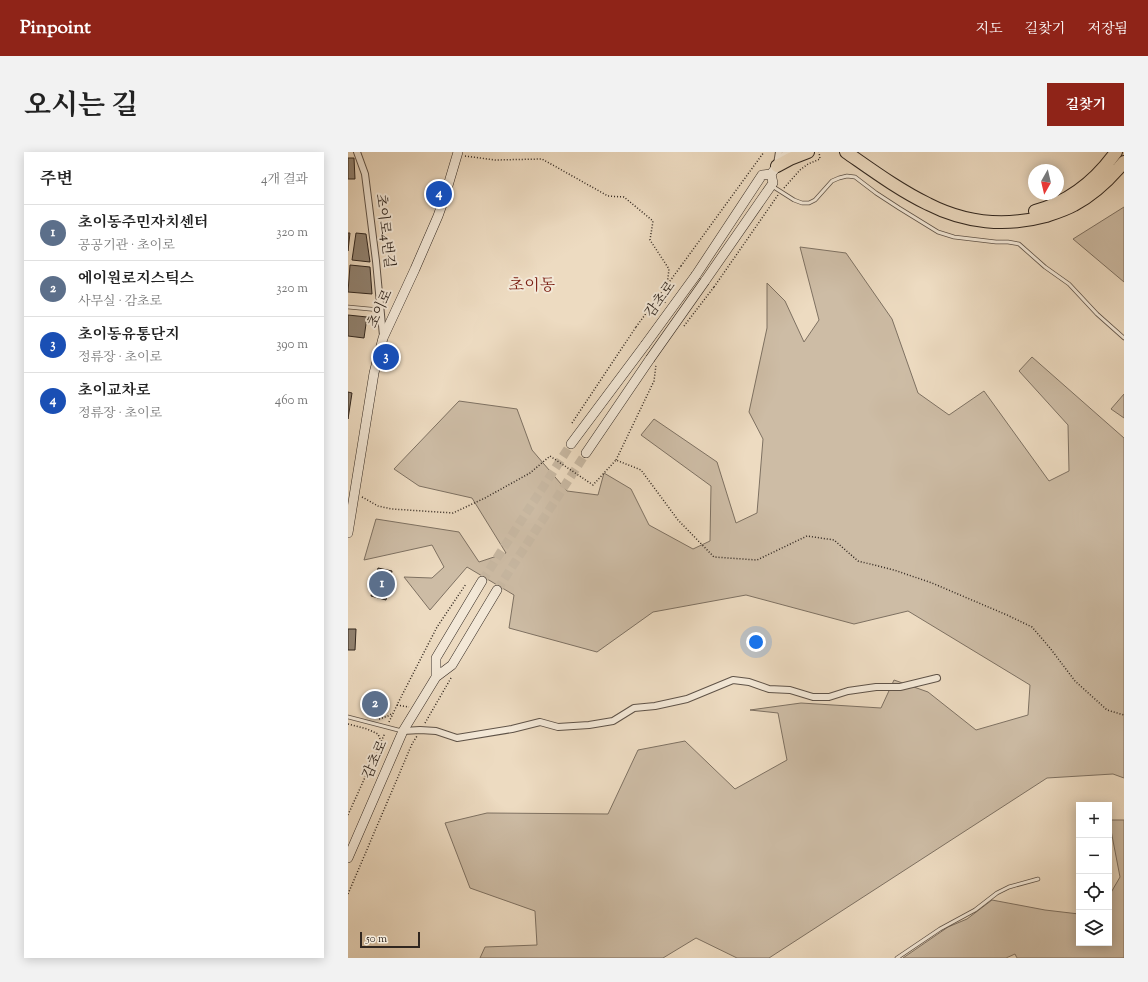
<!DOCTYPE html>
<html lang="ko">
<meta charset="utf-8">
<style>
body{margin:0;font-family:"Sorts Mill Goudy","Noto Serif KR",serif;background:#f2f2f2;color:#222}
.controls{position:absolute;right:12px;bottom:12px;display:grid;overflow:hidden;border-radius:0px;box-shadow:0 2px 10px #0003}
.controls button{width:36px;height:36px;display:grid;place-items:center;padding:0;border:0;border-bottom:1px solid #e0e0e0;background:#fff;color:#222;font:20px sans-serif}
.compass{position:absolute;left:680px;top:12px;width:36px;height:36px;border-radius:50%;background:#fff;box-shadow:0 2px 10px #0003;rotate:188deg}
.scale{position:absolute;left:12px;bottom:10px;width:60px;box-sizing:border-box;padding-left:4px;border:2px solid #30261f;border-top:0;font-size:11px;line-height:14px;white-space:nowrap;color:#30261f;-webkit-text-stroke:3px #f3e8d7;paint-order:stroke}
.you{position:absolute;left:408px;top:490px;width:14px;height:14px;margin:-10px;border:3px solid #fff;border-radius:50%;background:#1a73e8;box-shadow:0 0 0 6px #1a73e833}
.badge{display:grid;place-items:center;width:26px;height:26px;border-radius:50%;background:#8f2418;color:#fff;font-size:13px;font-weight:700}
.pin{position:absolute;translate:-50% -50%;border:2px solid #fff;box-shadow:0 1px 4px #0006}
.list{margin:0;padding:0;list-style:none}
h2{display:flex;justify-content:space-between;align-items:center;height:52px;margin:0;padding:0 16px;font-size:17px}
h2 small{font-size:13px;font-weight:400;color:#767676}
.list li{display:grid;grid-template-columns:26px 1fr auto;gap:12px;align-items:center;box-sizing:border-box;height:56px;padding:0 16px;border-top:1px solid #e0e0e0}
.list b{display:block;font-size:15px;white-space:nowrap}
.list p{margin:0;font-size:13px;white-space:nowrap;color:#767676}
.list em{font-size:13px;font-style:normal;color:#767676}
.icon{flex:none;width:22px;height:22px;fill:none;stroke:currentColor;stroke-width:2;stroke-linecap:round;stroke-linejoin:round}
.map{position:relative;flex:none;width:776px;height:806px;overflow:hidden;border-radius:0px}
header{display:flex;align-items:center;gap:24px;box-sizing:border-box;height:56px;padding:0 20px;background:#8f2418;color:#fff}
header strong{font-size:19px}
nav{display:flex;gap:22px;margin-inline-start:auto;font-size:14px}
.intro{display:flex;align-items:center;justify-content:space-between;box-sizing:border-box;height:96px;padding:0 24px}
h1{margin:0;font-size:28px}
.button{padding:10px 18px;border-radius:0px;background:#8f2418;color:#fff;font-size:14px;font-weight:700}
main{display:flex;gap:24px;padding:0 24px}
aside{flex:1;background:#fff;border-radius:0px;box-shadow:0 2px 10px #0003}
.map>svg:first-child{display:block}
.green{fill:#cdbca5;stroke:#7e7162}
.building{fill:#928473;stroke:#30261f}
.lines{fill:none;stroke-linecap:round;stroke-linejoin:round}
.secondary-tunnel{stroke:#c7b7a1;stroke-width:9;stroke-dasharray:9 4.5;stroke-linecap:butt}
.lane-casing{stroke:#5f5348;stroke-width:4.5}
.street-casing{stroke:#5f5348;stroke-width:8}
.secondary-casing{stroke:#30261f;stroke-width:10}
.highway-casing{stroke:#30261f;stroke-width:14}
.path{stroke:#30261f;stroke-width:1.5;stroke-dasharray:1 2;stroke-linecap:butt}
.lane{stroke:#f3e8d7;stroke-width:3}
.street{stroke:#f3e8d7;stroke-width:6}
.secondary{stroke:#f3e8d7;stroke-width:9}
.highway{stroke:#eddbc1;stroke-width:12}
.secondary-bridge-casing{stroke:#30261f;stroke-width:10;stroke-linecap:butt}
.path-bridge{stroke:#30261f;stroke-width:1.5;stroke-dasharray:1 2;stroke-linecap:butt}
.secondary-bridge{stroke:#f3e8d7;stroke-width:9}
.labels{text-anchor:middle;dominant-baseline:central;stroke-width:4;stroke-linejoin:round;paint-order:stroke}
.street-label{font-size:14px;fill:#30261f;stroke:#f3e8d7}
.quarter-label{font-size:16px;fill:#7a1f14;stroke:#f3e8d7}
</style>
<header>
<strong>Pinpoint</strong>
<nav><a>지도</a><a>길찾기</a><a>저장됨</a></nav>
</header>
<div class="intro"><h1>오시는 길</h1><a class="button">길찾기</a></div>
<main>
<aside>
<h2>주변<small>4개 결과</small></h2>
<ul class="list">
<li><span class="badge" style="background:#5c6f8a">1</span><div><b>초이동주민자치센터</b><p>공공기관 · 초이로</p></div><em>320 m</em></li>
<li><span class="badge" style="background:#5c6f8a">2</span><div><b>에이원로지스틱스</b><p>사무실 · 감초로</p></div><em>320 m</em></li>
<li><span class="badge" style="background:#1a4fb4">3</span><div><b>초이동유통단지</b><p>정류장 · 초이로</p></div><em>390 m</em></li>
<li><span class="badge" style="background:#1a4fb4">4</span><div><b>초이교차로</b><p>정류장 · 초이로</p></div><em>460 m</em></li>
</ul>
</aside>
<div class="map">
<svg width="776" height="806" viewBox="0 0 776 806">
<rect width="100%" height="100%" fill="#eddbc1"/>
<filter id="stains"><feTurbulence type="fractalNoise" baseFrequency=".005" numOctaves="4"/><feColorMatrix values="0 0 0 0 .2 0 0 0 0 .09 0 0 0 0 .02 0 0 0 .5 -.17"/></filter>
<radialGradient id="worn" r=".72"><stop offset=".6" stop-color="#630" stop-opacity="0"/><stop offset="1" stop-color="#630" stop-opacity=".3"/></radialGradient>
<!-- green -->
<path class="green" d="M776 55V130L725 87Z
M452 95 498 101 544 167 570 241 601 263 636 239 701 329 721 319 720 273 671 219 684 205 776 286V626L765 622 699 626 421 806H389L348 786 315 806H132L137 795 189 793 187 759 122 736 97 671 139 661 260 662 290 598 337 589 387 637 439 608 430 561 402 558 453 551 533 556 546 528 580 540 628 578 680 563 682 533 560 459 506 472 398 443 305 460 249 500 161 476 166 443 119 415 82 458 56 425 84 426 96 415 84 393 16 408 28 367 111 380 131 410 158 401 124 346 71 334 46 317 111 249 169 257 184 298 219 339 250 343 256 321 283 337 301 373 345 397 362 389 363 334 293 283 306 267 369 310 388 371 409 361 415 287 401 260 419 176V131L437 149 456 190 471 168Z
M776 242V266L763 257Z
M761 668H776V806H669L667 802 658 806H555L600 775 619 767 644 748 697 758 731 762V791H761V744L772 725Z"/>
<!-- building -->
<path class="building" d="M0 6H6L7 27H0Z
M0 81H2L0 99Z
M8 81 18 82 22 110 4 108Z
M2 113 22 115 24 142 0 140Z
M0 163 19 165 16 186 0 184Z
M0 240 4 241 0 267Z
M30 416 44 419 38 448 23 444Z
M0 477H8L7 498H0Z"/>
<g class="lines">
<!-- secondary-tunnel -->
<path class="secondary-tunnel" d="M134 429 223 292
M149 438 238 301"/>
<defs>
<path id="lane" d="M424 34 446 48 454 51H461L467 48 484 29 491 26 499 24 507 25 528 41 551 56 590 80 606 85 648 90H660L671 92 697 115 721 132 749 162 776 186
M0 155 32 158
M0 565 54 579
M549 806 592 777 627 758 649 741 661 735 690 727"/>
<path id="street" d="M9 0 17 22 28 109 35 184
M429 12 431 0
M55 579 72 578 88 579 109 586 164 577 192 570 210 575 241 573 265 569 286 556 307 554 339 547 385 528 401 530 421 537 442 538 465 545H481L500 539 528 535H552L589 526"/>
<path id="secondary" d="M348 123 414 23 423 22 440 0
M357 129 425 31 423 22
M223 292 297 193
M238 301 302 207
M0 381 26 221 35 186 67 117 90 64 96 47 110 0
M88 525V506L134 429
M0 706 55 579 88 525 104 513 149 438"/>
<path id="highway" d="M498 0C524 18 551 38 580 52 617 71 658 75 698 64 707 61 717 58 726 53 745 43 762 27 776 10
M429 14 442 7 460 0
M687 59C721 50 748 28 768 0"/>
</defs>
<!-- lane casing -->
<use href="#lane" class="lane-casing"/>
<!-- street casing -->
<use href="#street" class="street-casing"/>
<!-- secondary casing -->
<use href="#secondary" class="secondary-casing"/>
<!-- highway casing -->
<use href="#highway" class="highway-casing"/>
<!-- path -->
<path class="path" d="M117 4 147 8 194 7 260 44 276 45 305 69 302 88 321 117 317 151
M436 36 452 18 460 12 472 7 471 0
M333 114 416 0
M366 135 430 43
M224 271 288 175
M268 308 306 229 308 213
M14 345 30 354 44 357 105 361 137 346 182 321 202 304 245 333 268 308 293 318 330 368 366 405 409 408 459 384 486 388 510 409 546 418 584 431 659 463 684 475 702 496 727 529 759 558 776 563
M49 553 61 555
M31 567 40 564 45 561
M41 570 50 551 89 475 118 432
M77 571 103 526
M0 572 19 577 30 582 33 589
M31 594H39
M0 663 37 581
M0 742 64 592 69 584"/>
<!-- lane -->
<use href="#lane" class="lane"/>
<!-- street -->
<use href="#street" class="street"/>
<!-- secondary -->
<use href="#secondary" class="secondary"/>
<!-- highway -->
<use href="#highway" class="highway"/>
<defs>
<path id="secondary-bridge" d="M297 193 348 123
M302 207 357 129"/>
</defs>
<!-- secondary-bridge casing -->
<use href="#secondary-bridge" class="secondary-bridge-casing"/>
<!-- path-bridge -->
<path class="path-bridge" d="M336 174 366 135
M288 175 333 114"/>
<!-- secondary-bridge -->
<use href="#secondary-bridge" class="secondary-bridge"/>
</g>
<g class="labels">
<!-- street labels -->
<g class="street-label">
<text transform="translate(36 79) rotate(83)">초이로4번길</text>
<text transform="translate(313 148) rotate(-54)">감초로</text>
<text transform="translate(33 157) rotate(-65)">초이로</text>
<text transform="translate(28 608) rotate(-66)">감초로</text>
</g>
<!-- quarter labels -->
<g class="quarter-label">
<text x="184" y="134">초이동</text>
</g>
</g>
<rect width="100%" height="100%" filter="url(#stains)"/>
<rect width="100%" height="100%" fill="url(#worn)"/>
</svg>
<div class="controls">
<button>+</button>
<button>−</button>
<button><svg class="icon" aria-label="locate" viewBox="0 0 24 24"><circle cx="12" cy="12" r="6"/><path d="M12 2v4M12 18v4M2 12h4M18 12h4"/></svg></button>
<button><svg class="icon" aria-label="layers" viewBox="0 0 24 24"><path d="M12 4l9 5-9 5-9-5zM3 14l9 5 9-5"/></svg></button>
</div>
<svg class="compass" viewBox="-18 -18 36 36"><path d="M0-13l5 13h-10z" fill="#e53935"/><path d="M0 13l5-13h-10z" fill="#767676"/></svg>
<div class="scale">50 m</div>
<div class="you"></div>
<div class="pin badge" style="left:34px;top:432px;background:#5c6f8a">1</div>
<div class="pin badge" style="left:27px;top:552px;background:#5c6f8a">2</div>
<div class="pin badge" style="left:38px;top:205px;background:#1a4fb4">3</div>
<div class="pin badge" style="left:91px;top:42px;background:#1a4fb4">4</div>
</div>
</main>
